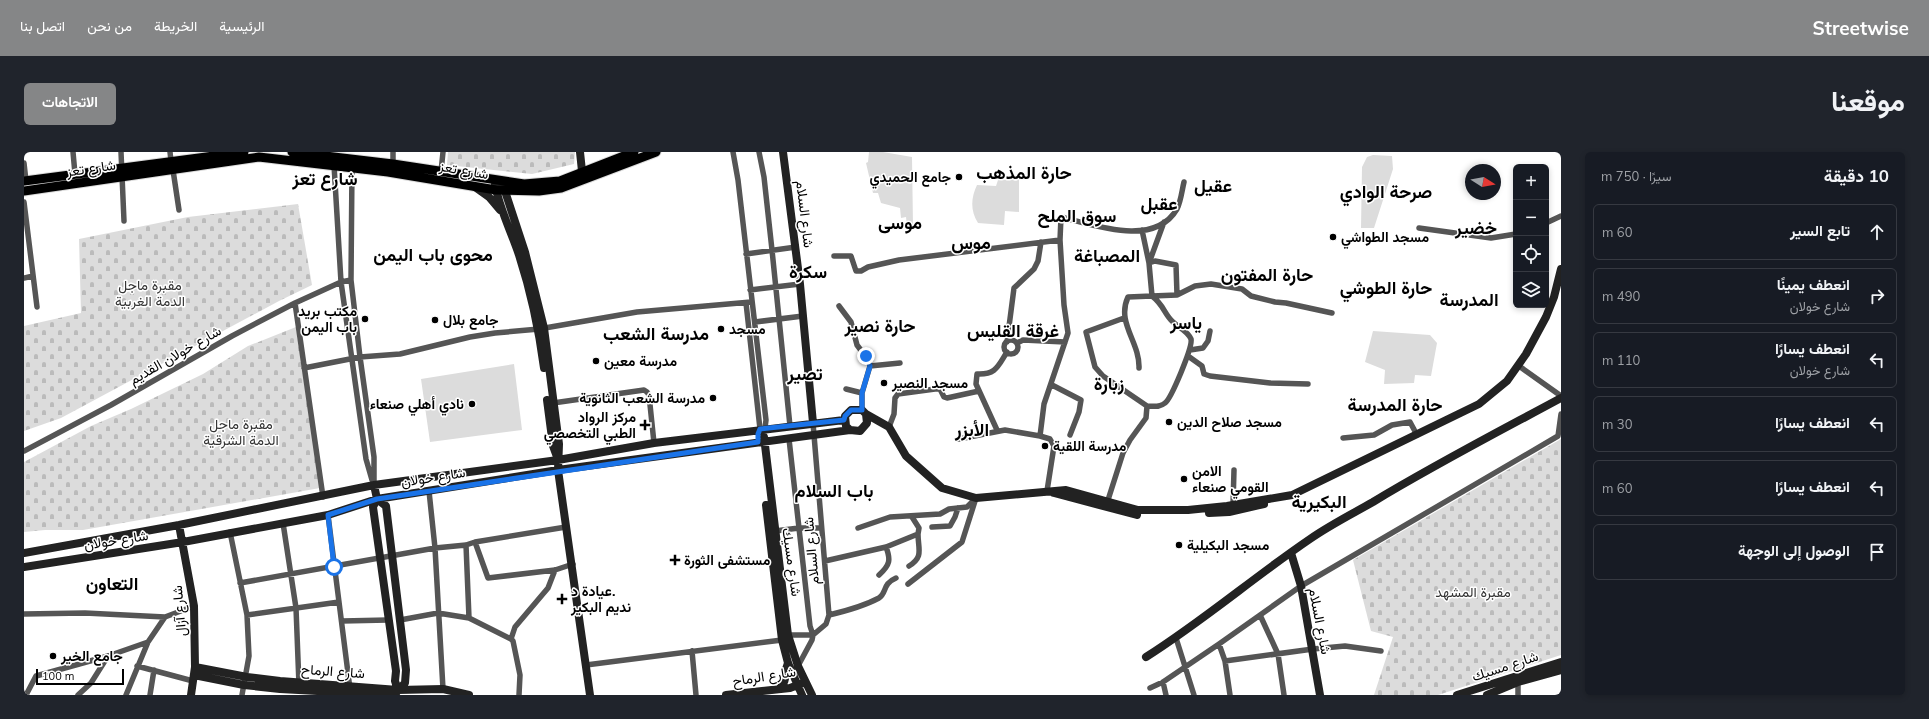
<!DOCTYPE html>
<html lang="ar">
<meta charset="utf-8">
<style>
body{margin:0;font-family:Mulish,Vazirmatn,sans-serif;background:#20242c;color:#f1f3f6;direction:rtl}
.controls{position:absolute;right:12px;top:12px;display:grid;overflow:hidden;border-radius:6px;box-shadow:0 2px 6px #0003}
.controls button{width:36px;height:36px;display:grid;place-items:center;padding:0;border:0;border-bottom:1px solid #363941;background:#171b24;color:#f1f3f6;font:20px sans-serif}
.compass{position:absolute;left:1441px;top:12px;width:36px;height:36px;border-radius:50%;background:#171b24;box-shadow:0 2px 6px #0003;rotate:101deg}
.scale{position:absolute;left:12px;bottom:10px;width:88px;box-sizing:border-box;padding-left:4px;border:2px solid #000;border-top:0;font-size:11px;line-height:14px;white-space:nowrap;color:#000;-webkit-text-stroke:3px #fff;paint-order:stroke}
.stop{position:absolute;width:12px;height:12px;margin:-9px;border:3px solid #1a73e8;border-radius:50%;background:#fff}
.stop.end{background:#1a73e8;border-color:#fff;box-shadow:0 1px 4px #0008}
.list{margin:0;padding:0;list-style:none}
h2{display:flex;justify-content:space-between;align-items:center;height:52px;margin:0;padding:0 16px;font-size:17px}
h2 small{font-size:13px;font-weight:400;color:#9ea1a6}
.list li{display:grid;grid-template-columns:26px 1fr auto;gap:12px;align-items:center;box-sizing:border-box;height:56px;margin:0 8px 8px;padding:0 8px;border:1px solid #363941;border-radius:6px}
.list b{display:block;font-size:15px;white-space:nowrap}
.list p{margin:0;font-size:13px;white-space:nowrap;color:#9ea1a6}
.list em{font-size:13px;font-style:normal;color:#9ea1a6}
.icon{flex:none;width:22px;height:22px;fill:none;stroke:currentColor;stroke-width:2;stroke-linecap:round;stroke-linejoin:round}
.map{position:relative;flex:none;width:1537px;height:543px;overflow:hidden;direction:ltr;border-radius:6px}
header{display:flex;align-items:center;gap:24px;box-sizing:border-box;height:56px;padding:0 20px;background:#858687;color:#fff}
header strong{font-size:19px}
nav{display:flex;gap:22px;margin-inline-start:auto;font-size:14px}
.intro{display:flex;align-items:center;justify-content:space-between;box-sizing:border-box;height:96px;padding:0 24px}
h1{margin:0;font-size:28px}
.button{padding:10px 18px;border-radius:6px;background:#858687;color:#fff;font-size:14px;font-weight:700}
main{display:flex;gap:24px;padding:0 24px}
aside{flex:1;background:#171b24;border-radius:6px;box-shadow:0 2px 6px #0003}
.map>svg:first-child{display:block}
.green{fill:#dcdcdc}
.cemetery{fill:url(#cemetery-stones)}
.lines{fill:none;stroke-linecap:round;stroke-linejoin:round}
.primary-casing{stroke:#dbdbdb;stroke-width:11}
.street{stroke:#555;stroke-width:5.5}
.secondary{stroke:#222;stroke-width:8}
.primary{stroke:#000;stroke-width:9}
.route{stroke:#1a73e8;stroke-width:5}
.poi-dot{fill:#000;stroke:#fff;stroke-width:1.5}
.labels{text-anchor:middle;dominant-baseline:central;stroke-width:3;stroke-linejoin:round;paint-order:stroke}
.street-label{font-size:14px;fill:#000;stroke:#fff}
.poi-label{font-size:14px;font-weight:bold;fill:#000;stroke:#fff;text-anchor:start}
.park-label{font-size:14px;fill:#333;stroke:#fff}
.district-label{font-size:18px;font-weight:bold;fill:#000;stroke:#fff}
</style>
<header>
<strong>Streetwise</strong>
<nav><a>الرئيسية</a><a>الخريطة</a><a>من نحن</a><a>اتصل بنا</a></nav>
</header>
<div class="intro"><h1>موقعنا</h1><a class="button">الاتجاهات</a></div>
<main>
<aside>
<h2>10 دقيقة<small>سيرًا · 750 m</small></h2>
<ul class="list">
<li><svg class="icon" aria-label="ahead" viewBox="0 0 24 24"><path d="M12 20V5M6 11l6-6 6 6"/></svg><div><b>تابع السير</b></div><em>60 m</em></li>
<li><svg class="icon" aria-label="right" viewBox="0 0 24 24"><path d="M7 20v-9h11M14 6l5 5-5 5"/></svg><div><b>انعطف يمينًا</b><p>شارع خولان</p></div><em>490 m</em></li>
<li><svg class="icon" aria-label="left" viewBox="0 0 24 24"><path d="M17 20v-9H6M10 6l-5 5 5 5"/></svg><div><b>انعطف يسارًا</b><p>شارع خولان</p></div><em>110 m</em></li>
<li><svg class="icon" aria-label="left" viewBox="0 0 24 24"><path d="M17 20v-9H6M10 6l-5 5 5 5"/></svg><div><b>انعطف يسارًا</b></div><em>30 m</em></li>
<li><svg class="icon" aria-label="left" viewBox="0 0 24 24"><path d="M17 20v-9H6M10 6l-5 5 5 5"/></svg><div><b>انعطف يسارًا</b></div><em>60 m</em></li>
<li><svg class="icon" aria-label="arrive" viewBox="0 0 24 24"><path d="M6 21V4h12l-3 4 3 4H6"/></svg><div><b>الوصول إلى الوجهة</b></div></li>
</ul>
</aside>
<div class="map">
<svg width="1537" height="543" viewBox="0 0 1537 543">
<defs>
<pattern id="cemetery-stones" width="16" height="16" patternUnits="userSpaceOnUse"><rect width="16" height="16" fill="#dcdcdc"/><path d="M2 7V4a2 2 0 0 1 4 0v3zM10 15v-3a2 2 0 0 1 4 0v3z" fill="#bbb"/></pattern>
</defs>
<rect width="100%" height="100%" fill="#fff"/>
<!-- green -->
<path class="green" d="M845 0H859L888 5 889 74H883L882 65 877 66 876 56 857 51 854 41H849L842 11 844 10Z
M1349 3 1368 4 1369 17 1350 76H1337L1338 15 1343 5Z
M995 27V60L981 59 980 73 954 71C946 58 947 46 953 33L972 34 974 28Z
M1349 179 1406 183 1413 191 1407 224 1391 223 1390 231 1360 232 1361 218 1341 210Z
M490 212 498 278 406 290 397 227Z"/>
<!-- cemetery -->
<path class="cemetery" d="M424 0H551L550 12 508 22 423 13Z
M274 52 288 133 255 149 37 266 0 279V174L57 161 55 87 164 65Z
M272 175 296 336 59 378H21L0 380V310L67 274 107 257 179 222 224 194Z
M1537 287V503L1414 543H1350L1369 485 1347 479 1329 408Z"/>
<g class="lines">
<defs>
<path id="primary" d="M268 0 369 12 500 32 536 29 610 0
M0 29 220 0
M0 39 235 5 364 20 472 38 515 39 537 36 632 0"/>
</defs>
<!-- primary casing -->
<use href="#primary" class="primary-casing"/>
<!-- street -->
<path class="street" d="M49 0 51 22
M97 0 100 69
M146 0 147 9
M709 0 714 28 742 268 741 276
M735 0 740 25 748 98 766 274
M0 11 2 29
M369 12V0
M310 13 317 130 342 307 348 328
M149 18 155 58
M417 20 419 0
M0 50 13 155
M1522 71 1537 64
M1395 76 1467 86 1492 82
M722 102 772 95
M810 104H827L832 119H837L844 115 875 108 1036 88
M1125 111 1131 109 1152 113 1153 143
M1125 111 1140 70
M0 126 9 124
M327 128 328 16
M726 138 776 132
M1128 144 1153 143 1171 134 1187 132 1218 137 1227 144 1251 150 1262 151 1308 161
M271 151 299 345
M722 151 736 277
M815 154 827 170 833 193 845 209 846 214 838 241V258
M731 170 779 164
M980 195a7 7 0 1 1 14 0a7 7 0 1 1-14 0Z
M983 190 990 136 1010 117 1014 109 1017 90
M993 191 999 188 1041 190
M1166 198 1179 196 1184 189 1186 179
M1164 204 1178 214 1180 222 1186 224 1246 231 1284 232
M846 214 876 211
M1495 214 1537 244
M280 216 336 205 376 202 446 185 471 181 515 177 613 160 727 150
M1115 216C1116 190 1092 171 1104 145L1128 144 1125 111 1118 78
M1028 233 1057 248 1055 260 1046 283
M822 237 838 241
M529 251 620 238 623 240 625 243 630 291
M1123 254C1129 254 1135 256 1141 251 1147 247 1169 195 1167 187 1164 179 1154 175 1149 170 1140 162 1140 153 1128 144
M789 271 805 463 802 472 789 483
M865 275 870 262 871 246 874 242 911 237H916L920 245 923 246 955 239
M973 278 952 232 953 222C972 223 974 214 983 200
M1319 286 1350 283 1368 273 1386 270 1393 283
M765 287 786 474 789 483 788 488 774 514
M935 287 981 278 1016 284
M0 299 87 253 208 184 271 151 317 130 327 128 336 205 350 305V333
M405 339 411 396 419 537
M1023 339 1030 294 1026 287 1016 284 1020 252 1044 181 1040 153 1036 88 1037 65C1070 73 1130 96 1153 57 1157 49 1158 38 1160 30
M1084 348 1099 301 1106 288 1122 266 1123 254 1079 224 1071 215 1062 180 1100 166
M1209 353 1210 318
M304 363 326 537
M259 371 272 456 275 533
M908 375 926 374 931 365 934 356
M834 376 866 365 916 362 925 357 943 355 952 346 938 390 884 432
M751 379 775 376H797
M206 380 223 463 225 504 218 543
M451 390 464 426 531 418 549 412
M442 393 445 466
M801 409 862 395 894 382 895 376 888 365
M885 414C900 405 894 397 894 382
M855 423C866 413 867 408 862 395
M216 431 411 396 442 393 451 390 542 375
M0 462 61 461 141 465
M223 463 315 450
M805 463C822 459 840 454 855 446 863 441 858 432 872 426
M1236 463 1254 502 1260 543
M376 468 414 461 445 466 487 487 489 489 496 523 495 543
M318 469 364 468
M764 483H789
M1152 486 1170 543
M487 487 491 475 524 436 531 418
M1195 492 1201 509 1206 543
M668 499 672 543
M1201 509 1289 497 1321 494 1357 499
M562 513 758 488
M113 514 169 529
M1139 530 1142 543
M1494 530V543
M1126 536 1139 530 1195 492 1277 434 1534 284 1537 262
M2 543 12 524 84 504 124 490
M54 543 67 531 84 504
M102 543 124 490 141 465 170 454
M126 543 130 518"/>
<!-- secondary -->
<path class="secondary" d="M556 0 558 19
M759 0 776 132 789 271
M471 33C476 58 487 79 495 103 507 140 515 178 520 216
M479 33 501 100 520 176 535 292 534 318 566 543
M451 35 465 45 476 58
M523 248 529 294 533 305
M842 262 865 275 882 304 918 336 952 346 1042 338 1114 358H1164L1203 354 1268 343 1455 252 1483 229 1502 202 1522 165 1530 145 1537 117
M740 285 764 483 774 514 788 543
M350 333 353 347 362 354 382 518 381 531 374 538 371 543
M1030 341 1113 363
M353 347 349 355 372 519 371 529 374 538
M742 353 758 488 764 511 778 543
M1185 361 1205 360 1240 352
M155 373 170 454 171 515 167 543
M0 401 155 373 350 333 534 308 630 291 820 268
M1267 401 1277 434 1296 543
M0 415 159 390 304 363 353 347 534 318 826 278 836 279 843 271 842 262 838 258H827L821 264 822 274 826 278
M1122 505C1179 469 1230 425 1286 387 1306 373 1328 362 1349 350 1410 313 1474 280 1537 246
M171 515 223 525 256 529 374 538 419 537 445 543
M170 523 220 533 256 537 368 543
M755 537C765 527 759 522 764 511
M702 543 766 536 779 531
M1433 543 1537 510
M1463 543 1494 530 1537 518"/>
<!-- primary -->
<use href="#primary" class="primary"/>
</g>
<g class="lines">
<!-- route -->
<path class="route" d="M310 415 304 363 353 347 734 290V282L736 277 820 268 821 264 827 258H838V241L846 214 842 204"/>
</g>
<!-- markers -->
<g class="poi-dot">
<circle cx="935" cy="25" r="4"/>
<circle cx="1309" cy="85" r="4"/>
<circle cx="341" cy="167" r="4"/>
<circle cx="411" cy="168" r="4"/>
<circle cx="697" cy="177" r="4"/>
<circle cx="572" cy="209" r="4"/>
<circle cx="860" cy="231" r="4"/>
<circle cx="689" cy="246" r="4"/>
<circle cx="448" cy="252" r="4"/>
<circle cx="1145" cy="270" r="4"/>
<path d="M619 267h4v4h4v4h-4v4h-4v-4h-4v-4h4z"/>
<circle cx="1021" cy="294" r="4"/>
<circle cx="1160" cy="327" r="4"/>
<circle cx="1155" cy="393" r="4"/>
<path d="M649 402h4v4h4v4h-4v4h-4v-4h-4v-4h4z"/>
<path d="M536 441h4v4h4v4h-4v4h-4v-4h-4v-4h4z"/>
<circle cx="29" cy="504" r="4"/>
</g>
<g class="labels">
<!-- street labels -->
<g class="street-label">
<text transform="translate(67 16) rotate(-8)">شارع تعز</text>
<text transform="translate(440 18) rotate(10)">شارع تعز</text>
<text transform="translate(781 62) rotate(83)">شارع السلام</text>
<text transform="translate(151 203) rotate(-30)">شارع خولان القديم</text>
<text transform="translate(409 325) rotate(-9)">شارع خولان</text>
<text transform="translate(92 388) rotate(-9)">شارع خولان</text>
<text transform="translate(787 399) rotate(-95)">شارع السلام</text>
<text transform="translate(768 410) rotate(82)">شارع مسيك</text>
<text transform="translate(155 459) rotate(-95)">شارع آزال</text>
<text transform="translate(1296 469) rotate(79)">شارع السلام</text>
<text transform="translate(1481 514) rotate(-18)">شارع مسيك</text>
<text transform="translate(309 519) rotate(4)">شارع الرماح</text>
<text transform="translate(740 524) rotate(-9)">شارع الرماح</text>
</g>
<!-- poi labels -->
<g class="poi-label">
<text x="927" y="25" text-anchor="end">جامع الحميدي</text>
<text x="1317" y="85">مسجد الطواشي</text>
<text x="333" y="159" text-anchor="end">مكتب بريد<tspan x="333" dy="16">باب اليمن</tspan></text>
<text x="419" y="168">جامع بلال</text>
<text x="705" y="177">مسجد</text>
<text x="580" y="209">مدرسة معين</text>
<text x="868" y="231">مسجد النصير</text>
<text x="681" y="246" text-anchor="end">مدرسة الشعب الثانوية</text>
<text x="440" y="252" text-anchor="end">نادي أهلي صنعاء</text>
<text x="612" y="265" text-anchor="end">مركز الرواد<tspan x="612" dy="16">الطبي التخصصي</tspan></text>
<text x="1153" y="270">مسجد صلاح الدين</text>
<text x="1029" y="294">مدرسة اللقية</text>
<text x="1168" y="319">الامن<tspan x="1168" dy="16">القومي صنعاء</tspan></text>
<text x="1163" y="393">مسجد البكيلية</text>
<text x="660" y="408">مستشفى الثورة</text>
<text x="547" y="439">عيادة د.<tspan x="547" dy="16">نديم البكير</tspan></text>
<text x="37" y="504">جامع الخير</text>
</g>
<!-- park labels -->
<g class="park-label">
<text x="126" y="133">مقبرة ماجل<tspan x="126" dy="16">الدمة الغربية</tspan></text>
<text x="217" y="272">مقبرة ماجل<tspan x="217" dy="16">الدمة الشرقية</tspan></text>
<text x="1449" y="440">مقبرة المشهد</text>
</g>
<!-- district labels -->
<g class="district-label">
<text x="1000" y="20">حارة المذهب</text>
<text x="301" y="26">شارع تعز</text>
<text x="1189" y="33">عقيل</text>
<text x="1362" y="39">صرحة الوادي</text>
<text x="1135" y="51">عقبل</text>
<text x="1053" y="63">سوق الملح</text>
<text x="876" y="70">موسى</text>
<text x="1452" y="75">خضير</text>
<text x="947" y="90">موس</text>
<text x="409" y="102">محوى باب اليمن</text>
<text x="1083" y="103">المصباغة</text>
<text x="784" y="119">سكرة</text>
<text x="1243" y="122">حارة المفتون</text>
<text x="1362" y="135">حارة الطوشي</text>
<text x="1445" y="147">المدرسة</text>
<text x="1162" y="170">ياسر</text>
<text x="856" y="173">حارة نصير</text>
<text x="989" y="178">غرقة القليس</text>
<text x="632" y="181">مدرسة الشعب</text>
<text x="781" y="221">تصير</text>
<text x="1085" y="231">زبارة</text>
<text x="1371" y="252">حارة المدرسة</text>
<text x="948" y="277">الأبزر</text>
<text x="810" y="338">باب السلام</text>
<text x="1295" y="349">البكيرية</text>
<text x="88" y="431">التعاون</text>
</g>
</g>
</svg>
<div class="controls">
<button>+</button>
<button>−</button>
<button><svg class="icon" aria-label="locate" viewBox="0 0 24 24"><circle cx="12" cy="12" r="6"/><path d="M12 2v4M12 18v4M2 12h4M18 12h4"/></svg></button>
<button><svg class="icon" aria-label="layers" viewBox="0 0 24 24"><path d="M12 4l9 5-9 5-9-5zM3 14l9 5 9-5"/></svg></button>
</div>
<svg class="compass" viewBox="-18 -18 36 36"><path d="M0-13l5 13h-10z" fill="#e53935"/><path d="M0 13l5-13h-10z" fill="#9ea1a6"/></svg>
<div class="scale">100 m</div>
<div class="stop" style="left:310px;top:415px"></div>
<div class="stop end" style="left:842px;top:204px"></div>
</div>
</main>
